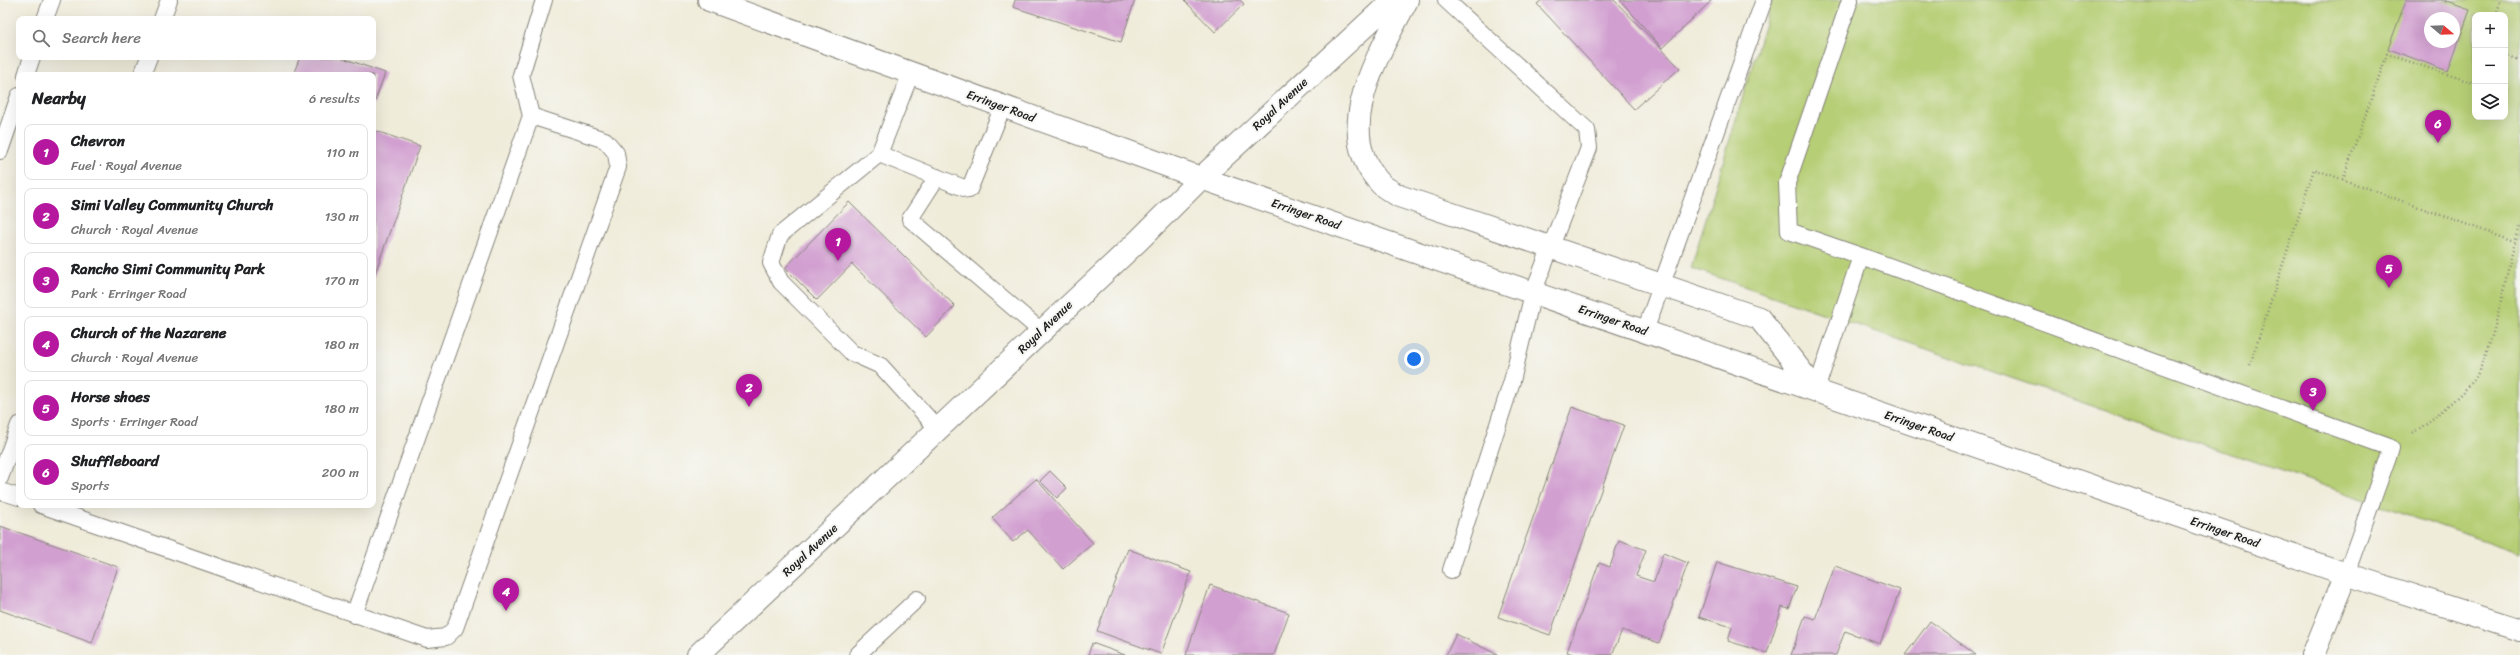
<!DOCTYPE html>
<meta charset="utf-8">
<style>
body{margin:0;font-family:Sriracha,sans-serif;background:#f6f6f6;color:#202124}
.controls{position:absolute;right:12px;top:12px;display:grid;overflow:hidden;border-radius:8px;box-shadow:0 4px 16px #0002}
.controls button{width:36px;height:36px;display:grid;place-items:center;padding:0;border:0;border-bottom:1px solid #e0e0e0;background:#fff;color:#202124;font:20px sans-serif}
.compass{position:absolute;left:2424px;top:12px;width:36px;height:36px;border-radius:50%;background:#fff;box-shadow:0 4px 16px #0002;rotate:109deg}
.you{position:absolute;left:1414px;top:359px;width:14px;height:14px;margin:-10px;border:3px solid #fff;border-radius:50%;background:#1a73e8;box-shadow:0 0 0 6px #1a73e833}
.badge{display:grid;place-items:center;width:26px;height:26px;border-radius:50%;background:#b5179e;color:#fff;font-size:13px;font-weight:700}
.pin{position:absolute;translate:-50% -33px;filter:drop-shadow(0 1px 2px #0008)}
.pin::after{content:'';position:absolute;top:21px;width:14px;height:12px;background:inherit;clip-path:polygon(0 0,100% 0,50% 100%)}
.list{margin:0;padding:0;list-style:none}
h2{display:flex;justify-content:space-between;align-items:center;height:52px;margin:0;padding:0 16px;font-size:17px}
h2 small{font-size:13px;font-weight:400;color:#757577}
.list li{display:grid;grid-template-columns:26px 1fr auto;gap:12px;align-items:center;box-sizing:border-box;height:56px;margin:0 8px 8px;padding:0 8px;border:1px solid #e0e0e0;border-radius:8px}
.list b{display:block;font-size:15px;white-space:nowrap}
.list p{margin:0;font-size:13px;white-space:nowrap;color:#757577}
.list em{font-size:13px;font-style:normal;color:#757577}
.icon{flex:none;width:22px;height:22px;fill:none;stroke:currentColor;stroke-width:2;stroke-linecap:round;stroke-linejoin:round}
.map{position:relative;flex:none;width:2520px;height:655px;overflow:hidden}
.search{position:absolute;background:#fff;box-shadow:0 4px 16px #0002;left:16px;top:16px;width:360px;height:44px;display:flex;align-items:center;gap:10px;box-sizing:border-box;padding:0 14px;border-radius:8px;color:#757577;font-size:15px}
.panel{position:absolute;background:#fff;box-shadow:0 4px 16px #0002;left:16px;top:72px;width:360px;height:436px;border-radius:8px}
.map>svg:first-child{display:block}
.green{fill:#b6ce74;stroke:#697548;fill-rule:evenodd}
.building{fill:#d19fd0;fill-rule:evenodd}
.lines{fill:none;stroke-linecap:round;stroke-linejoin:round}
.lane-casing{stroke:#86847b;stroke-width:18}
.street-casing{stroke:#86847b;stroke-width:24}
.secondary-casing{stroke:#86847b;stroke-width:24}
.path{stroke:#86847b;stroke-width:2.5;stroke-dasharray:1 3;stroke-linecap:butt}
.lane{stroke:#fff;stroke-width:16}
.street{stroke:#fff;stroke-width:22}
.secondary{stroke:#fff;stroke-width:22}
.labels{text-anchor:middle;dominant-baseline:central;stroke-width:4;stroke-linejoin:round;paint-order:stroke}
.street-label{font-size:12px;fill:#1c1c1c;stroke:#f6f6f2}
</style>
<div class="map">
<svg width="2520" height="655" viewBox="0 0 2520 655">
<rect width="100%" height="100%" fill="#f6f6f2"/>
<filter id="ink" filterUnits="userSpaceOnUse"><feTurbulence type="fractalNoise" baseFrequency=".025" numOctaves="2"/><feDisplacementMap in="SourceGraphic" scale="8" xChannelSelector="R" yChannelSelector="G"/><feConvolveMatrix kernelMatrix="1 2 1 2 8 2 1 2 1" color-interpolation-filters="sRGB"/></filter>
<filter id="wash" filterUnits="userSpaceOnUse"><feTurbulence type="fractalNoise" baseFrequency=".012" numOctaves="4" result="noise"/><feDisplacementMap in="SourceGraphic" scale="16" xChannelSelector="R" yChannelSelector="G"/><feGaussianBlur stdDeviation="0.9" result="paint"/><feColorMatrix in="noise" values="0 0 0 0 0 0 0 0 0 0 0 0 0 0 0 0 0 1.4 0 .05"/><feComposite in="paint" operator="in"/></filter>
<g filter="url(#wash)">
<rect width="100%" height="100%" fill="#f0ecda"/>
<!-- green -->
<path class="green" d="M1772 0H2520V553L1691 268ZM2475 15H2505V117H2475ZM2430 18H2454V42H2430Z"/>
<g id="blocks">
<!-- building -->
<path class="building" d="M1015 0H1135L1121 42 1013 7Z
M1184 0H1240L1244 4 1215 32Z
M1542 0H1614L1680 68 1634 109 1537 4Z
M1620 0H1712L1662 48Z
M2406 0H2441L2470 10 2448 71 2388 49ZM2430 18H2454V42H2430Z
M300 57H340L385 73 373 107V75H293Z
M373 130 420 146 373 279Z
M849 202 955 306 926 337 852 264 817 300 785 268Z
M1572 407 1624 425 1550 635 1498 617Z
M1050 471 1067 488 1057 498 1040 481Z
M1036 479 1093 543 1063 569 1028 530 1013 542 992 518Z
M0 526 118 567 92 643 0 610Z
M1619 540 1646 550 1636 576 1654 582 1663 553 1688 563 1659 643 1622 630 1612 655H1576L1567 652 1599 563 1610 567Z
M1128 549 1191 572 1161 654 1097 631Z
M1717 562 1797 587 1789 609 1782 607 1767 653 1728 641 1732 627 1699 617Z
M1835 566 1900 590 1880 644 1845 631 1836 655H1791L1805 616 1815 619Z
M1210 585 1289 613 1274 655H1186Z
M1930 621 1976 655H1905Z
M1456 634 1498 655H1446Z
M1092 643 1125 655H1088Z"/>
</g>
</g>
<g filter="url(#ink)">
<use href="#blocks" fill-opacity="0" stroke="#86847b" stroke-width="1"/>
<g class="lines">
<defs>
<path id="lane" d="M1446 0 1587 130 1589 148 1533 293 1512 381 1451 570
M45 19 52 0
M162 19 169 0
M911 73 879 154 780 235 771 263 781 282 852 353 881 366 938 429
M26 75 32 57
M142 75 149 57
M0 151 19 96
M879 154 969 190 1003 106
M937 177 910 219 1041 331
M1861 256 2391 448 2346 574
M1645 331 1764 0
M1816 390 1861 256 1789 231 1787 183 1850 0
M0 478 19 425
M0 491 19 497
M41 505 427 639 446 637 455 628 618 167 616 153 605 140 531 116
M354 615 531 116 521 75 544 0
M857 655 917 599"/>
<path id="street" d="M2313 655 2346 574"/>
<path id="secondary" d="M709 0 1201 178 2346 574 2520 630
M1407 0C1380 53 1329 130 1381 184 1386 189 1393 192 1399 196L1759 318 1816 390
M698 655 1139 240 1201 178 1393 0"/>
</defs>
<!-- lane casing -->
<use href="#lane" class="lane-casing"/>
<!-- street casing -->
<use href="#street" class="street-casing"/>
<!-- secondary casing -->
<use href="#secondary" class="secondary-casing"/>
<!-- path -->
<path class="path" d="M2496 15 2501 0
M2505 55 2520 60
M2343 179 2387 54 2473 83 2475 76
M2250 365 2314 169 2515 242
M2413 433C2425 426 2470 388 2476 377 2500 330 2503 276 2520 227"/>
<!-- lane -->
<use href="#lane" class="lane"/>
<!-- street -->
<use href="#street" class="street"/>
<!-- secondary -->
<use href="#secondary" class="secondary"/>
</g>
</g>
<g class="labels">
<!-- street labels -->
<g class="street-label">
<text transform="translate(1280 104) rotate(-43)">Royal Avenue</text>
<text transform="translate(1001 106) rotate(20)">Erringer Road</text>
<text transform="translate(1306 214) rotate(19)">Erringer Road</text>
<text transform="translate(1613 320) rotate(19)">Erringer Road</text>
<text transform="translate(1045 327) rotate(-44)">Royal Avenue</text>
<text transform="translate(1919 426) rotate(19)">Erringer Road</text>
<text transform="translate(2225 532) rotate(19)">Erringer Road</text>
<text transform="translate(810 550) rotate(-43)">Royal Avenue</text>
</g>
</g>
</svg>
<div class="controls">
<button>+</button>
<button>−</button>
<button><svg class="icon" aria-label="layers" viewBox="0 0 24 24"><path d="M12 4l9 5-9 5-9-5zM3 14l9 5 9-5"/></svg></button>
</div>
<svg class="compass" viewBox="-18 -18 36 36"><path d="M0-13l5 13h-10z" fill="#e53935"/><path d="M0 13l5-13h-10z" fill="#757577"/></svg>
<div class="you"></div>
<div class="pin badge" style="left:838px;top:261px">1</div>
<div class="pin badge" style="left:749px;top:407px">2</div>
<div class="pin badge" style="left:2313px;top:411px">3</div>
<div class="pin badge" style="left:506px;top:611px">4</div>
<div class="pin badge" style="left:2389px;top:288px">5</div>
<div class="pin badge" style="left:2438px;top:143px">6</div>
<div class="search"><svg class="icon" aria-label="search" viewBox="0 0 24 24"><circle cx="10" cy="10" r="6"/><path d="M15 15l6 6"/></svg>Search here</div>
<section class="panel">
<h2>Nearby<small>6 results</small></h2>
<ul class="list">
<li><span class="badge">1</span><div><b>Chevron</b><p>Fuel · Royal Avenue</p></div><em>110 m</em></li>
<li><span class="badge">2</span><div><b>Simi Valley Community Church</b><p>Church · Royal Avenue</p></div><em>130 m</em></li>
<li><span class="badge">3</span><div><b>Rancho Simi Community Park</b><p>Park · Erringer Road</p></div><em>170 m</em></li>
<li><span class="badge">4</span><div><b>Church of the Nazarene</b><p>Church · Royal Avenue</p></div><em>180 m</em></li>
<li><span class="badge">5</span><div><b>Horse shoes</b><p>Sports · Erringer Road</p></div><em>180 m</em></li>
<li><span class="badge">6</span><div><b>Shuffleboard</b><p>Sports</p></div><em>200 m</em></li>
</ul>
</section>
</div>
